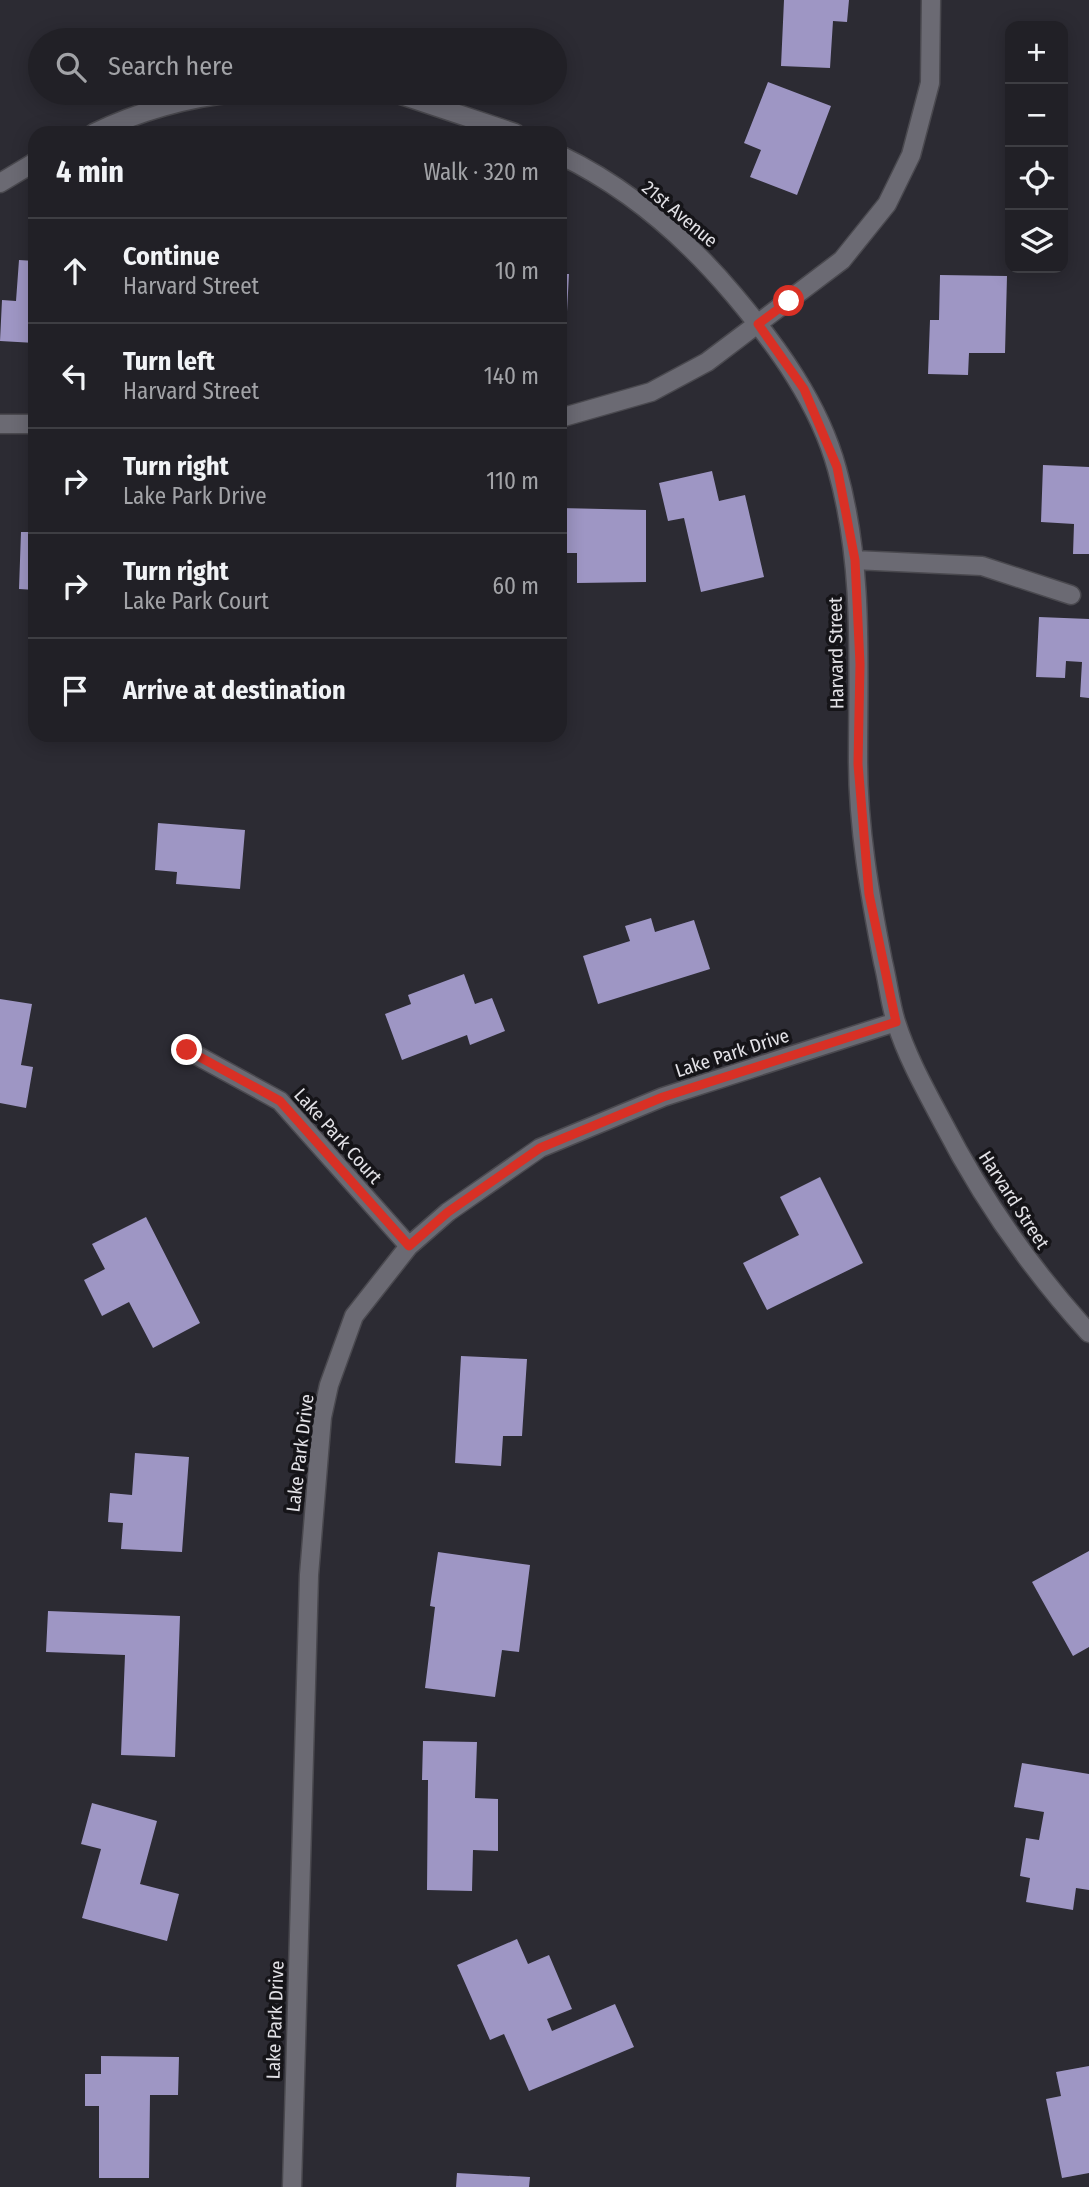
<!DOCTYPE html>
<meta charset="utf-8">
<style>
body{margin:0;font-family:"Fira Sans Condensed",sans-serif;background:#29282e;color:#f1f3f6}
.controls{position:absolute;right:21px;top:21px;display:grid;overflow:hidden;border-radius:14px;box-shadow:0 4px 18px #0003}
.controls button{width:63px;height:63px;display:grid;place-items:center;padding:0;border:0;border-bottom:2px solid #3e3e43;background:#212026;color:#f1f3f6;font:35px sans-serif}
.stop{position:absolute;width:21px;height:21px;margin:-16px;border:5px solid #d93025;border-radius:50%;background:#fff}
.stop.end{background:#d93025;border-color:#fff;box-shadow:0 2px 7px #0008}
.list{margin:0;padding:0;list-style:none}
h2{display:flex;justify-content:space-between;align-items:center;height:91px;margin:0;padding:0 28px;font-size:30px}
h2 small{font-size:23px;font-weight:400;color:#a2a3a7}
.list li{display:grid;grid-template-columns:46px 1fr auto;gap:21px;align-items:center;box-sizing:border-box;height:105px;padding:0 28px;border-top:2px solid #3e3e43}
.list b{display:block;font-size:26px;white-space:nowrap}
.list p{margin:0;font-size:23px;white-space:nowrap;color:#a2a3a7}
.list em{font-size:23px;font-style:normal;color:#a2a3a7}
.icon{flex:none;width:38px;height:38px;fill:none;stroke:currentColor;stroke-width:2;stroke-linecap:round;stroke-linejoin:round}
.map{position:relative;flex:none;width:1089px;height:2187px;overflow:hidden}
.search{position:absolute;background:#212026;box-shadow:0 4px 18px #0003;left:28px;top:28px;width:539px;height:77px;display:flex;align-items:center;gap:18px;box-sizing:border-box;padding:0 24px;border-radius:38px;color:#a2a3a7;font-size:26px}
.panel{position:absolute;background:#212026;box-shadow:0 4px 18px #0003;left:28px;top:126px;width:539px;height:616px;border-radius:21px}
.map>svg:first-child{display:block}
.building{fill:#9e96c4}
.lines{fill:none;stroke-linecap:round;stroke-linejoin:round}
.minor-casing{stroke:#4a494f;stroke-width:21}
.minor{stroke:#6b6a73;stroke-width:18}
.route{stroke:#d93025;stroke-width:9}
.labels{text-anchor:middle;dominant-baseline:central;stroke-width:7;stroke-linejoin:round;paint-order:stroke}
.street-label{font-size:19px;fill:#e2e1e6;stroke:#151418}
</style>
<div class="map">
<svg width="1089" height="2187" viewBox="0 0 1089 2187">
<rect width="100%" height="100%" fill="#2c2b33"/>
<!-- building -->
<path class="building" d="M784 0H849L847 22 833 21 830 68 781 66Z
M768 82 831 106 797 195 750 177 761 150 744 143Z
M19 260 35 261V343L0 341 2 300 16 301Z
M560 274H569L565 349 560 348Z
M940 275 1007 276 1005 353H969L968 375 928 374 930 320H939Z
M1043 465 1089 467V554H1073L1074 524 1041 522Z
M712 471 719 501 745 495 764 577 701 592 684 518 668 521 659 483Z
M560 508 646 510V582L577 583V553H560Z
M21 532H35V590L19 589Z
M1039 617 1089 619V698L1080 697 1082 662 1066 661 1065 678 1036 677Z
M158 823 245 830 240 889 176 884 177 872 155 870Z
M651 918 655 932 694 920 710 969 598 1004 583 956 630 941 625 926Z
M464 974 475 1004 492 998 505 1031 470 1045 467 1035 402 1060 385 1014 411 1004 408 995Z
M0 999 32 1004 21 1065 33 1067 26 1108 0 1103Z
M820 1177 863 1263 767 1310 743 1263 799 1235 780 1197Z
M146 1217 200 1323 153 1348 129 1302 102 1316 84 1280 105 1269 92 1244Z
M461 1356 527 1359 522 1436H503L501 1466 455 1463Z
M135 1453 189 1457 182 1552 121 1549 123 1523 108 1522 110 1493 132 1495Z
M1089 1551V1647L1073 1656 1032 1582Z
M438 1552 530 1565 519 1652 502 1650 495 1697 425 1688 435 1607 430 1606Z
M48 1611 180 1616 175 1757 121 1755 125 1655 46 1652Z
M423 1741 477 1742 475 1798 498 1799V1851L473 1850 472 1891 427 1890 428 1780H422Z
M1022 1763 1089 1774V1890L1076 1888 1073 1910 1026 1902 1030 1878 1020 1876 1026 1838 1039 1840 1044 1812 1014 1807Z
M92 1803 157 1821 140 1884 179 1894 167 1941 82 1918 101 1849 81 1844Z
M517 1939 528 1964 549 1955 572 2009 547 2019 552 2031 615 2004 634 2047 529 2091 504 2034 490 2040 457 1965Z
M101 2056 179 2057 178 2095H150L149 2178H99V2106H85V2074H101Z
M1089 2066V2173L1062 2178 1046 2099 1061 2096 1056 2072Z
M457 2173 530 2177 529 2187H456Z"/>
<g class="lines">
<defs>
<path id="minor" d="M383 93 398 94 515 133
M94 133C137 112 189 97 236 93
M560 155C627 187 686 238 734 295 777 346 819 403 837 469 864 564 858 663 858 760 858 828 870 896 883 962 888 982 890 1003 896 1022 907 1057 925 1089 942 1121 982 1199 1030 1268 1089 1333
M0 183 35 162
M560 418 651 392 707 362 842 260 887 204 911 155 930 83 931 0
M0 424H35
M854 560 982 566 1071 595
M187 1050 280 1101 409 1246
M292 2187 309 1575 322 1417 329 1385 354 1316 409 1246 448 1212 540 1148 663 1097 896 1022"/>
</defs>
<!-- minor casing -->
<use href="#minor" class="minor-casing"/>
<!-- minor -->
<use href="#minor" class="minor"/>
</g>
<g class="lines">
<!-- route -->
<path class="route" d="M187 1050 280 1101 409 1246 448 1212 540 1148 663 1097 896 1022 869 894 858 764 860 664 855 560 837 467 804 389 758 324 789 301"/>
</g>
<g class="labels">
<!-- street labels -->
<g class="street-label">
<text transform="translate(680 214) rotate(40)">21st Avenue</text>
<text transform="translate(836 653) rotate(-91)">Harvard Street</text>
<text transform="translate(732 1053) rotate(-18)">Lake Park Drive</text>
<text transform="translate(338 1136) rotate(48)">Lake Park Court</text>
<text transform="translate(1014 1200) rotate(57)">Harvard Street</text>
<text transform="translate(300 1453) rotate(-83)">Lake Park Drive</text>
<text transform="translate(275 2020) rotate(-88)">Lake Park Drive</text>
</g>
</g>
</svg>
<div class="controls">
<button>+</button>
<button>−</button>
<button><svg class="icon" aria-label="locate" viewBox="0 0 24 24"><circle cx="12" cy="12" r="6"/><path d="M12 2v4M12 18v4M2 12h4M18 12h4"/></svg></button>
<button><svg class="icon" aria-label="layers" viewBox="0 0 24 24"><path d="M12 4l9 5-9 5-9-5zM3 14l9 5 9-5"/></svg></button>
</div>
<div class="stop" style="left:789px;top:301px"></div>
<div class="stop end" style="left:187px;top:1050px"></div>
<div class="search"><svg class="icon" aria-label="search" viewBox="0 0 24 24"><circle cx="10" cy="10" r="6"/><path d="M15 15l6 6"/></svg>Search here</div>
<section class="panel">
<h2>4 min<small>Walk · 320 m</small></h2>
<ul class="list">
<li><svg class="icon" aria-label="ahead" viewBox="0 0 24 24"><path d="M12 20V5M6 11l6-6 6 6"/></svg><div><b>Continue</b><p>Harvard Street</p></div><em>10 m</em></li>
<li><svg class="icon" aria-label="left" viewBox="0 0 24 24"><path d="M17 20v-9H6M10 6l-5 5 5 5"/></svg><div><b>Turn left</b><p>Harvard Street</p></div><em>140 m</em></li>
<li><svg class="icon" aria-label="right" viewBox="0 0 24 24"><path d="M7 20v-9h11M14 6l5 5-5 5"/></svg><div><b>Turn right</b><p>Lake Park Drive</p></div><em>110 m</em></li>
<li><svg class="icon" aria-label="right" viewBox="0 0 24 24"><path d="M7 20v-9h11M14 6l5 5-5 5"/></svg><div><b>Turn right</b><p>Lake Park Court</p></div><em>60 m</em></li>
<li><svg class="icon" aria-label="arrive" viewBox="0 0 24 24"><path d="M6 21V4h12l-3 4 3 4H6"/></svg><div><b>Arrive at destination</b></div></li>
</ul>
</section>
</div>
